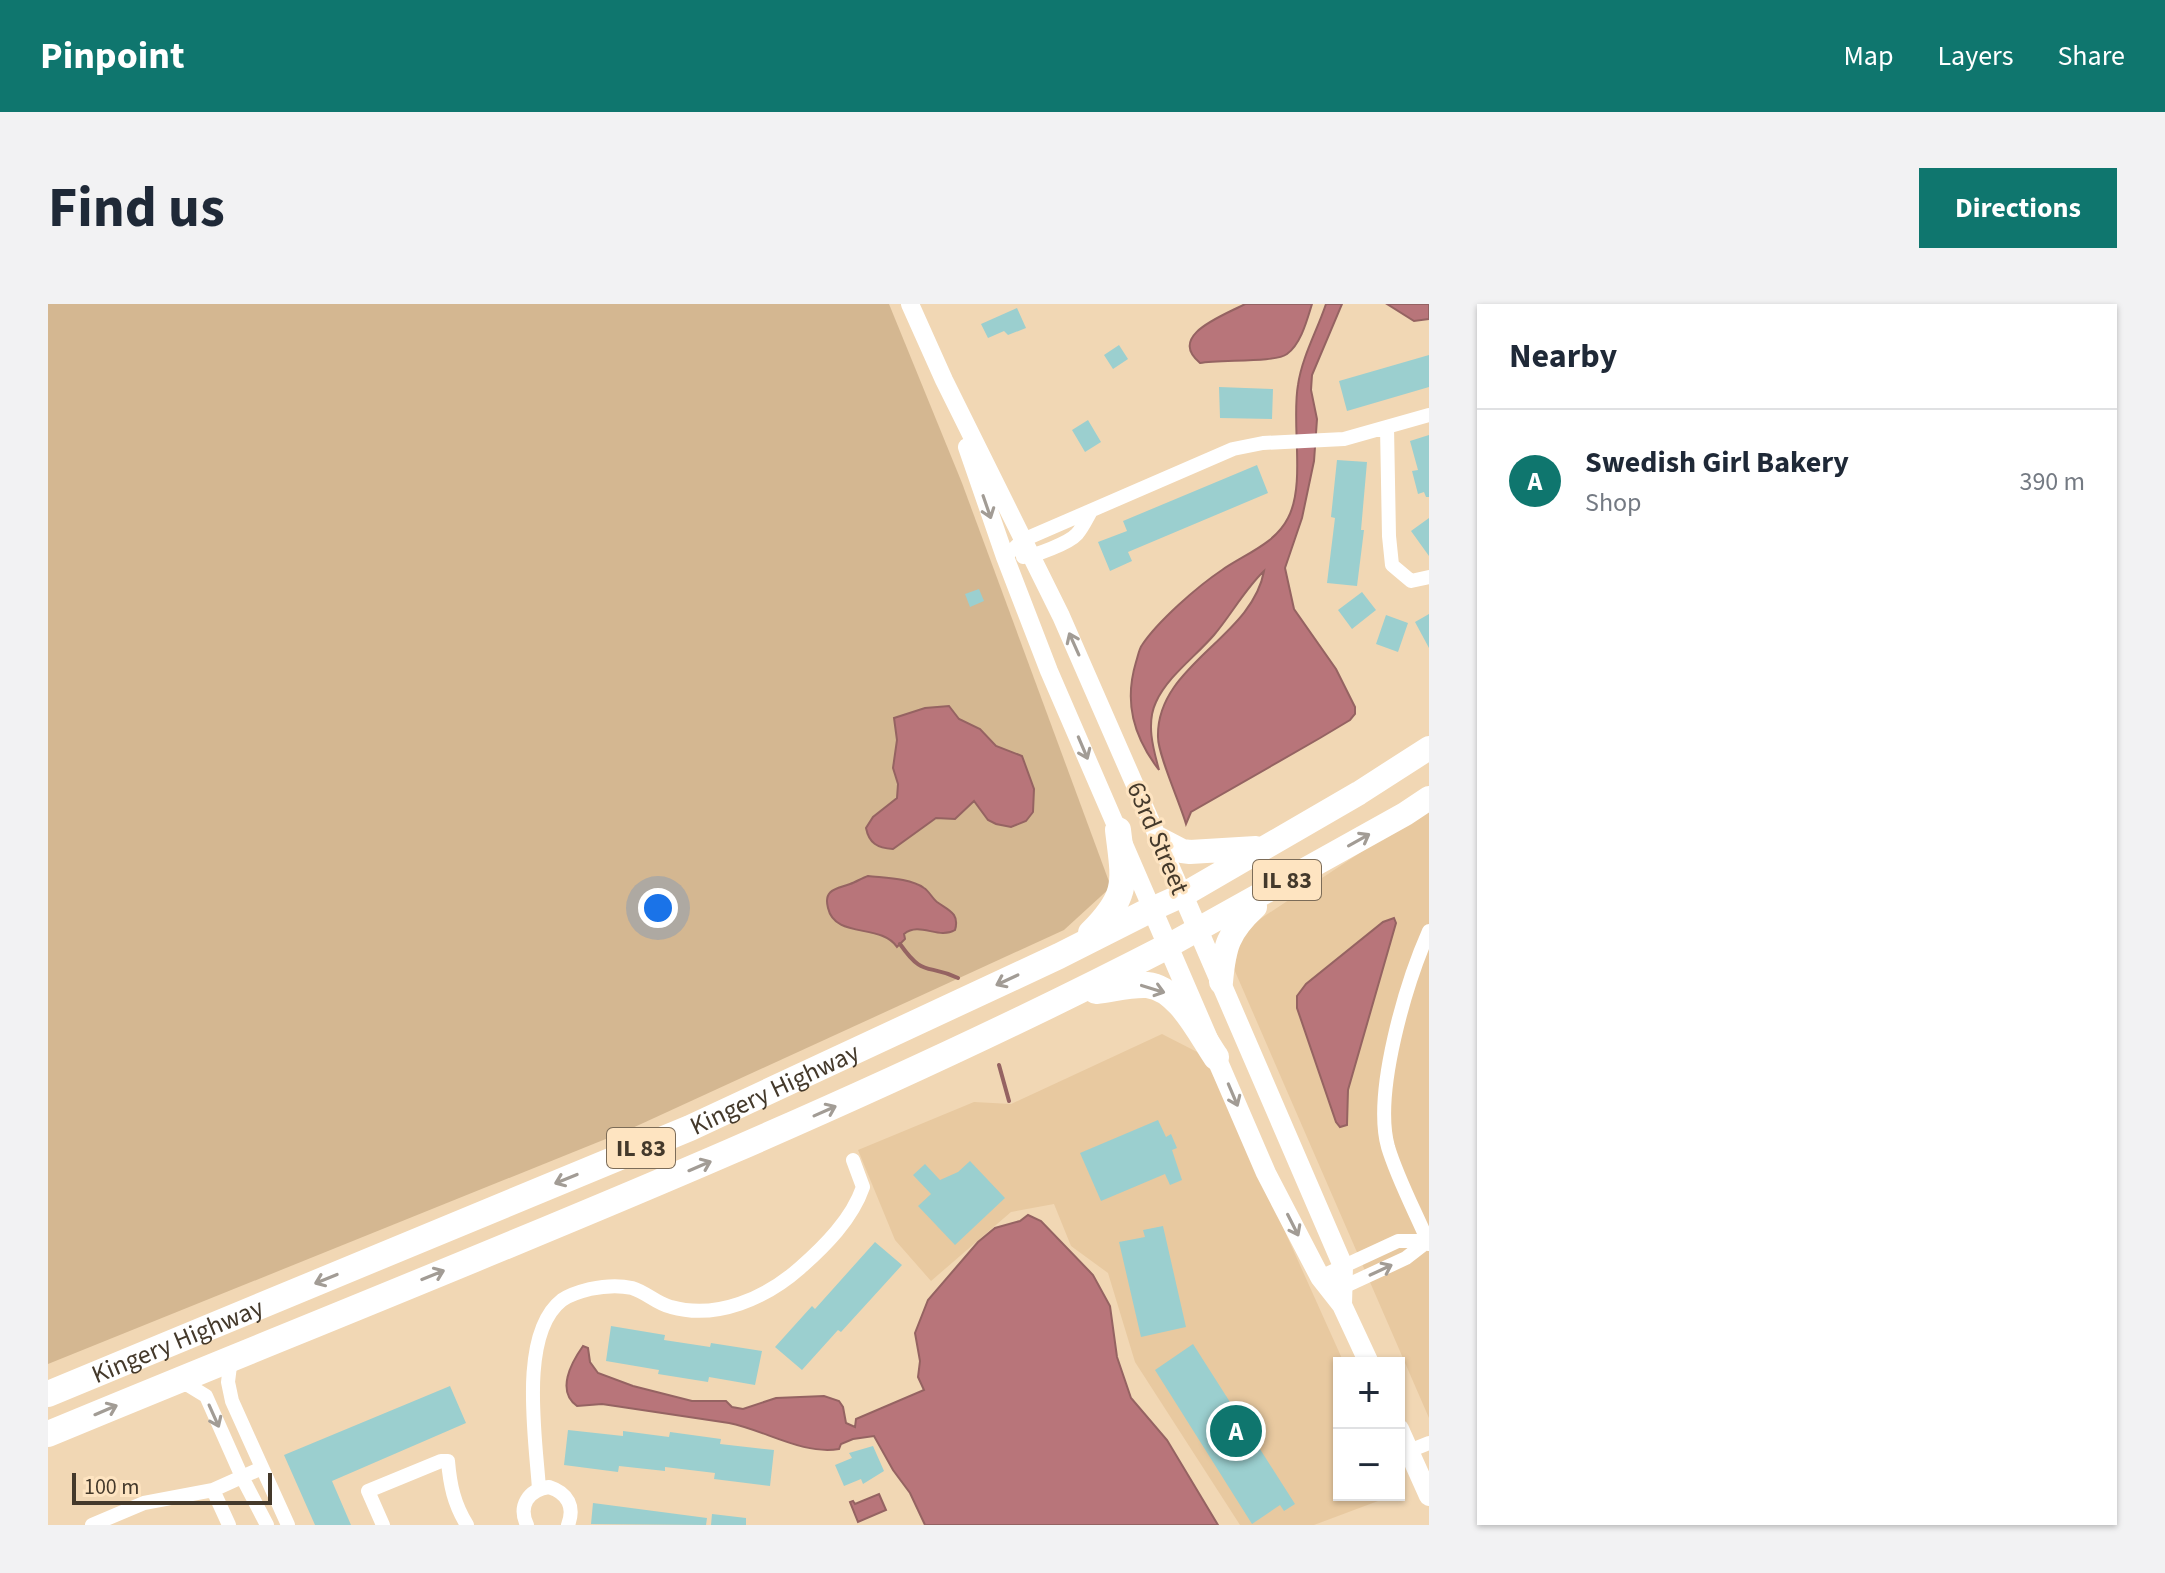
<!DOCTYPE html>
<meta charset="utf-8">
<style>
body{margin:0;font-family:"Source Sans 3",sans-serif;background:#f2f2f3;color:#1f2937}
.controls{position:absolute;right:24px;bottom:24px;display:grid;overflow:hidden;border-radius:0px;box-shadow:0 2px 6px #0004}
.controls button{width:72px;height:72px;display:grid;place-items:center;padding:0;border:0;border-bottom:2px solid #e0e1e3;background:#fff;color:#1f2937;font:40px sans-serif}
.scale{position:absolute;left:24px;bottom:20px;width:200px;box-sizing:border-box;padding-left:8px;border:4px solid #44392b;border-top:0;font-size:22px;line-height:28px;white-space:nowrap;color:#44392b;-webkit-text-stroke:6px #fee4c1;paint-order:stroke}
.you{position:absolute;left:610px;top:604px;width:28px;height:28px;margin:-20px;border:6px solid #fff;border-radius:50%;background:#1a73e8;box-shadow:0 0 0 12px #1a73e833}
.badge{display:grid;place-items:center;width:52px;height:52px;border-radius:50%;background:#0f766e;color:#fff;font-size:26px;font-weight:700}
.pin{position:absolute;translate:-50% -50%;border:4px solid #fff;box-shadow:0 2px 8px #0006}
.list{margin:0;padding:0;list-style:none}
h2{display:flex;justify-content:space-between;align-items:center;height:104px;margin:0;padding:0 32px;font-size:34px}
h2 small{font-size:26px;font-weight:400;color:#747a83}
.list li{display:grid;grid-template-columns:52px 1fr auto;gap:24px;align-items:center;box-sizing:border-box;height:144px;padding:0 32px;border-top:2px solid #e0e1e3}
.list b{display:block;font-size:30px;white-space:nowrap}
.list p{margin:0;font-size:26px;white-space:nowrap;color:#747a83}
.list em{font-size:26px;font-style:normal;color:#747a83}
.map{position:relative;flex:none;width:1381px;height:1221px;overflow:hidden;border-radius:0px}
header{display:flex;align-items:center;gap:48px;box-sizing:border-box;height:112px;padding:0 40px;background:#0f766e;color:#fff}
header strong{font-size:38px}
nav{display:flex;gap:44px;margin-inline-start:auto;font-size:28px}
.intro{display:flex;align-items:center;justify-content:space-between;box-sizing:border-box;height:192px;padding:0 48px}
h1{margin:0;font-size:56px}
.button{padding:20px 36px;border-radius:0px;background:#0f766e;color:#fff;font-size:28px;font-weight:700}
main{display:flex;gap:48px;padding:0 48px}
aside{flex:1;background:#fff;border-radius:0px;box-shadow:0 2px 6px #0004}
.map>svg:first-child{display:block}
.built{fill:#e8c9a0}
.green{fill:#d4b791}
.water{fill:#b8757a;stroke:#956362;stroke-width:2}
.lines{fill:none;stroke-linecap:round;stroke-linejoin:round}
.stream{stroke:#956362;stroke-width:4}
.building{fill:#9bcfcf}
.minor{stroke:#fff;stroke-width:14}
.tertiary{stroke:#fff;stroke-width:18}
.secondary{stroke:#fff;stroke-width:20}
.trunk{stroke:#fff;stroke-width:24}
.motorway{stroke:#fff;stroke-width:26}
.oneway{stroke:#a29c95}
.labels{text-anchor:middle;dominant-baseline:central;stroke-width:6;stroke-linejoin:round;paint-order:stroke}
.shield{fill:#fee4c1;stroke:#7c6c58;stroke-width:2}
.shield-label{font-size:24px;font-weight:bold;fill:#44392b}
.street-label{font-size:26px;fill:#44392b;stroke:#fee4c1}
</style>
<header>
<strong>Pinpoint</strong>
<nav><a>Map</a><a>Layers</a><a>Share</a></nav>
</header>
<div class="intro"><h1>Find us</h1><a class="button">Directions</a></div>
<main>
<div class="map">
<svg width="1381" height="1221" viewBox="0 0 1381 1221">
<rect width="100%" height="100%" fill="#f1d7b4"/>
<!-- built -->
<path class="built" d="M1381 503V1114L1186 665 1194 627Z
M1114 730 1155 751 1185 812 1296 1059H1291V1191H1346L1266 1221H1192L1087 1058 1060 969 1023 942 1006 900 963 908 883 977 847 936 810 846 926 798 963 800Z"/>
<!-- green -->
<path class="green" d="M0 0H841L914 179 1063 583 1016 626 580 826 0 1060Z"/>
<!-- water -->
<path class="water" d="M1197 0H1264C1259 16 1253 40 1239 50 1227 59 1172 55 1152 59 1118 31 1177 11 1197 0Z
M1278 0H1294L1264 71 1263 86 1269 115 1266 157 1254 214 1237 264 1246 305 1288 365 1307 403V410L1302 416 1272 434 1143 508 1138 520C1132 499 1110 451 1110 433 1108 361 1204 334 1216 267 1197 285 1183 311 1166 331 1147 353 1120 372 1108 398 1098 419 1105 444 1111 466 1085 432 1076 398 1088 358 1090 352 1091 345 1094 341 1110 317 1150 282 1174 266 1197 250 1227 240 1240 214 1258 180 1243 119 1250 81 1254 53 1269 27 1278 0Z
M1339 0H1381V15L1366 17Z
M901 402 911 415 932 425 948 442 974 452 986 485 985 508 978 517 963 523 948 520 940 516 926 497 907 515 888 514 845 545C829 544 821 539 818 524L825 513 849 494 850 480 845 464 849 436 846 414 877 404Z
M820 572C836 574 862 574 876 584 881 587 884 594 889 598 900 606 912 609 907 626 890 636 872 617 856 630L857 635 849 643C833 619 787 635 780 604 775 585 789 585 802 580 808 578 814 574 820 572Z
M1346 614 1348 619 1300 786 1299 821 1292 823 1288 818 1249 704V692L1258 680 1335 618Z
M980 911 993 917 1045 971 1062 1002 1069 1053 1083 1094 1119 1136 1170 1221H877L862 1189 845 1166 826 1132 805 1135 793 1140 791 1145C754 1151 717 1126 681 1119L554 1100 529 1102C508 1087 523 1059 535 1042L540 1044 542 1058 550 1069 585 1082 644 1097H678L684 1103 695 1105 728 1094 776 1092 791 1097 795 1103 798 1119 807 1123 808 1115 876 1086 870 1073 872 1057 867 1029 880 996 930 938 947 924 972 917Z
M831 1190 838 1206 810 1218 802 1198 805 1197 807 1200Z"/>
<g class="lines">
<!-- stream -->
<path class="stream" d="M852 640C876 674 878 659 910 674
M951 761 961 797"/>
</g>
<!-- building -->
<path class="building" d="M969 4 978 24 960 31 956 27 940 34 933 20Z
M1071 41 1080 55 1065 65 1056 51Z
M1381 51V83L1299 107 1291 77Z
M1171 83 1225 85 1224 115 1172 114Z
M1040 116 1053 138 1037 148 1024 126Z
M1381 131V193H1378L1376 188 1370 190 1364 167 1370 166 1362 137Z
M1289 156 1319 158 1313 226H1316L1309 282 1279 279 1287 214 1283 213Z
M1209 161 1220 189 1080 248 1084 257 1062 267 1050 238 1079 227 1075 217Z
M1381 214V252L1363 227Z
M931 285 936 297 922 303 917 290Z
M1314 288 1328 306 1304 325 1290 306Z
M1381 310V344L1367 318Z
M1338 311 1360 319 1350 348 1328 340Z
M1110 816 1118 833 1123 830 1129 844 1124 846 1134 876 1122 881 1117 870 1053 897 1032 849Z
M922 857 957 894 907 941 870 902 883 890 865 871 877 860 892 876 910 868Z
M1115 922 1138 1023 1093 1033 1071 938 1097 933 1095 926Z
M827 938 854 961 793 1028 790 1026 754 1066 727 1043 764 1002 767 1005Z
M563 1022 617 1031 616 1036 662 1043 663 1039 714 1047 707 1081 661 1073 660 1078 610 1070 611 1066 558 1057Z
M1145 1040 1247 1200 1236 1207 1232 1201 1204 1220 1107 1066Z
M402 1082 418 1119 284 1177 303 1221H267L236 1151Z
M520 1126 575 1132V1127L621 1133 622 1128 673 1135 672 1140 726 1146 722 1182 666 1175 667 1169 617 1163V1167L571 1162 570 1168 516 1161Z
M825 1142 836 1167 815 1180 813 1175 796 1182 787 1161 804 1154 801 1149Z
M545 1199 659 1214 658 1221 543 1220Z
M664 1210 698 1214V1221H663Z"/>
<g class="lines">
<!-- minor -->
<path class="minor" d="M1339 123 1341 232 1344 261 1363 277 1381 273
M957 253 975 236 1185 145 1215 139 1296 135 1381 111
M975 253C987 252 1021 239 1029 230 1035 223 1039 214 1043 207
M1381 627C1358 679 1325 789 1340 843 1350 876 1368 909 1381 940
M1272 973 1350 937H1380
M1289 986 1358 954 1380 937
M183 1054 180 1078 184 1097 240 1221
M128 1081H140L158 1092 194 1173 219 1221
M1361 1147 1381 1139
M491 1185C488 1136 470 1030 514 996 521 991 534 987 542 985 556 982 571 981 584 984 598 988 609 1000 623 1003 669 1016 718 994 752 964 777 942 804 915 815 883L805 856
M165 1186 181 1221
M44 1221 96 1199 165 1186 214 1164
M335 1221 320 1187 393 1157H400C402 1181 406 1200 419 1221
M479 1221C470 1202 480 1186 501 1183 520 1189 527 1203 520 1221"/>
<!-- tertiary -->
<path class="tertiary" d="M862 0 896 76 1013 312 1135 591
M919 143 957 253 1001 367 1104 605"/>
<!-- secondary -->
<path class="secondary" d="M1135 591 1295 962 1294 1001
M1104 605 1218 869 1272 973 1294 1001 1321 1059
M1351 1125 1381 1192"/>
<!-- trunk -->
<path class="trunk" d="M1111 535 1134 547 1142 548 1208 544
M1104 605 1135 591 1311 489 1381 444
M1120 642 1357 510 1381 494
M1173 678C1176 643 1180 628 1207 603"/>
<!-- motorway -->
<g class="motorway">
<path d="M1043 629C1082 590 1076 577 1070 526"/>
<path d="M1048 687C1065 685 1083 680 1099 681 1131 684 1152 730 1168 753"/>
<path id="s1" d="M0 1090 642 824 1011 652 1104 605"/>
<path d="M0 1130C376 974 758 829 1120 642"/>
</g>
</g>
<!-- one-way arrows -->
<defs><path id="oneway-shaft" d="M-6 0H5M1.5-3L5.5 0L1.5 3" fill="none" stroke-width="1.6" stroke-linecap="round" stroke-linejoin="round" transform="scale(2)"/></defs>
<g class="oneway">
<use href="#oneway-shaft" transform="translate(939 203) rotate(71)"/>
<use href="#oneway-shaft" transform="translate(1026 340) rotate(-114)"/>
<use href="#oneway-shaft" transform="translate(1035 444) rotate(67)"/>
<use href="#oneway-shaft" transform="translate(1311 536) rotate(-29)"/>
<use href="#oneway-shaft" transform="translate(959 676) rotate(155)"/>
<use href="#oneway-shaft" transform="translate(1105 685) rotate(17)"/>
<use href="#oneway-shaft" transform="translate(1185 791) rotate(67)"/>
<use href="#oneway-shaft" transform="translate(777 807) rotate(-24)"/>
<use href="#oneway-shaft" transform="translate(652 862) rotate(-23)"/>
<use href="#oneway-shaft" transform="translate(518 875) rotate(158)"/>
<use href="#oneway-shaft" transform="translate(1245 921) rotate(63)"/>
<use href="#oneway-shaft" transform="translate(1333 966) rotate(-25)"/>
<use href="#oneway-shaft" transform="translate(385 971) rotate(-22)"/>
<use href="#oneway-shaft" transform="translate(278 975) rotate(158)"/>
<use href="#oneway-shaft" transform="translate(58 1106) rotate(-23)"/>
<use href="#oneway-shaft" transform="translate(166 1112) rotate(66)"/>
</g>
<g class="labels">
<!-- shield labels -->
<g class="shield">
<rect x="1205" y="556" width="68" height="40" rx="6"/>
<rect x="559" y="824" width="68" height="40" rx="6"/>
</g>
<g class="shield-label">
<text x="1239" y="576">IL 83</text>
<text x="593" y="844">IL 83</text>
</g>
<!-- street labels -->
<g class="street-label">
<text transform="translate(1110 534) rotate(67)">63rd Street</text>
<text stroke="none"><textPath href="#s1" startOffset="788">Kingery Highway</textPath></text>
<text stroke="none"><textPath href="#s1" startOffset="140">Kingery Highway</textPath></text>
</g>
</g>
</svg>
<div class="controls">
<button>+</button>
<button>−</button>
</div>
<div class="scale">100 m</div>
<div class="you"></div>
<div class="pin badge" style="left:1188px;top:1127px">A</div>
</div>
<aside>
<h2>Nearby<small></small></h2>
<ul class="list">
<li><span class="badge">A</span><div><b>Swedish Girl Bakery</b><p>Shop</p></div><em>390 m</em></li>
</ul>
</aside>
</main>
